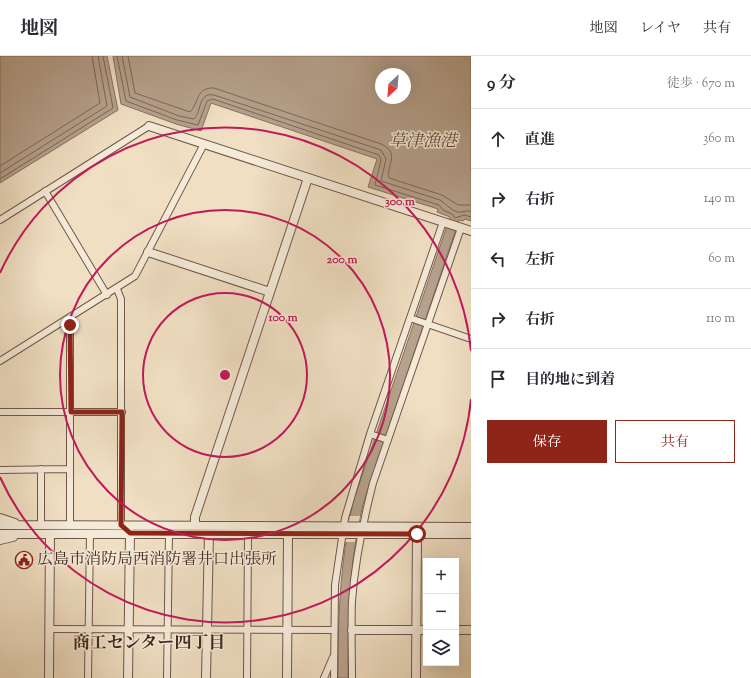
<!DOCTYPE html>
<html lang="ja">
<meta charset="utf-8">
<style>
body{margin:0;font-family:"Sorts Mill Goudy","Noto Serif JP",serif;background:#f2f2f3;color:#2b2b33}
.controls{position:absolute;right:12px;bottom:12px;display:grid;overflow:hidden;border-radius:0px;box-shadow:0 4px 16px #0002}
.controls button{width:36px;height:36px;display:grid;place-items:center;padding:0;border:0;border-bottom:1px solid #e1e1e2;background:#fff;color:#2b2b33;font:20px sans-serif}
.compass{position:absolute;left:375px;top:12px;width:36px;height:36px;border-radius:50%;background:#fff;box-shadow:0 4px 16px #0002;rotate:206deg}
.stop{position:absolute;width:12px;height:12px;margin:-9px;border:3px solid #8f2418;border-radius:50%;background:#fff}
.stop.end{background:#8f2418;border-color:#fff;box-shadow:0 1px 4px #0008}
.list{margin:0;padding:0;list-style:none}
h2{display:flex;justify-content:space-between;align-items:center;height:52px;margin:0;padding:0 16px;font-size:17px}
h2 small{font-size:13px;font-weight:400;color:#7c7c81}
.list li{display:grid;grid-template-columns:26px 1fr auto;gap:12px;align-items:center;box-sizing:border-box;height:60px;padding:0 16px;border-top:1px solid #e1e1e2}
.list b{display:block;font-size:15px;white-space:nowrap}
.list em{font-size:13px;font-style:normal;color:#7c7c81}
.actions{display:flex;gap:8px;padding:12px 16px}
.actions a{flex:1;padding:9px 0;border:1px solid #8f2418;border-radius:0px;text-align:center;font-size:14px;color:#8f2418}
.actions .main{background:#8f2418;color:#fff}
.icon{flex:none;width:22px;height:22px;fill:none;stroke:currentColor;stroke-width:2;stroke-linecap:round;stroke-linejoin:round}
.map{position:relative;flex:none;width:471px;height:622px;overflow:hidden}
header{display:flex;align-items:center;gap:24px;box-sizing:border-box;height:56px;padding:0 20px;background:#fff;border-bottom:1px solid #e1e1e2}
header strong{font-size:19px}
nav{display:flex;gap:22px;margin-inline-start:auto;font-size:14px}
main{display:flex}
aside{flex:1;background:#fff}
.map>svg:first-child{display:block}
.water{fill:#b6a18c;stroke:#887161;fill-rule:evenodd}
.pier{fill:#f0dfc3}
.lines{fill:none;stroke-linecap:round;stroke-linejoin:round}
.shore{stroke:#7d6656;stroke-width:1}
.minor-casing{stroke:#6f5749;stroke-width:8}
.tertiary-casing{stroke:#6f5749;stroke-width:10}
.minor{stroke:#f5ead8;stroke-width:6}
.tertiary{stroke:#f5ead8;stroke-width:8}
.route{stroke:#8f2418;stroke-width:5}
.ring{fill:none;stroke:#c2185b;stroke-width:2}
.labels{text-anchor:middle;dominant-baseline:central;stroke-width:3;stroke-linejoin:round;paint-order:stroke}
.poi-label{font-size:16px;fill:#442a20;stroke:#f5ead8;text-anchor:start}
.water-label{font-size:17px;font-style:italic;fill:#60483b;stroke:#f5ead8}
.neighbourhood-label{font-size:17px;font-weight:bold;fill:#442a20;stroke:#f5ead8}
.centre{fill:#c2185b;stroke:#f5ead8;stroke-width:2}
.ring-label{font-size:12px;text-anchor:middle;font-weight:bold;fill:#c2185b;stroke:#f5ead8;stroke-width:3;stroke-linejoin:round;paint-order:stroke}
</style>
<header>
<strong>地図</strong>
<nav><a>地図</a><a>レイヤ</a><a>共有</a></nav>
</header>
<main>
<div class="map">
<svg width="471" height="622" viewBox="0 0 471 622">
<rect width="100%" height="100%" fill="#f0dfc3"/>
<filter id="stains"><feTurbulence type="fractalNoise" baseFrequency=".005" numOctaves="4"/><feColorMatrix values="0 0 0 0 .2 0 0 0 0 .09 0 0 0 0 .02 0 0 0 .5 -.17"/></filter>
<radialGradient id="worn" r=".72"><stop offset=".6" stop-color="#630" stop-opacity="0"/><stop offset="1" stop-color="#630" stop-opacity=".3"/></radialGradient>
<!-- water -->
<path class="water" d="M0 0H107L118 54 0 127Z
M113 0H471V165L465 163 463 165 459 164 363 448C349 508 348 561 348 622H338C338 559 340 509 353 446L450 161 437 156 438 153 368 131 377 103 211 47 201 75 176 68 121 48ZM381 18H405V42H381Z"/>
<!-- pier -->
<path class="pier" d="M350 460H360L355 486H345Z"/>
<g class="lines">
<!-- shore -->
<path class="shore" d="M117 0 126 45 177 64 198 69 207 45 213 43 379 99 381 104 375 129 439 149 443 154 452 158 455 162 464 159 471 161
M122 0 130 41 179 60 194 63C202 55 198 36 214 39L381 94 386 103 381 125 440 144C446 148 451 154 457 156 462 157 466 154 471 155
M128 0 135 37 190 56C199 47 196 31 214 32L381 88C401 97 386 109 389 122L442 139 458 149H471
M0 110 100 47 92 0
M0 117 107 50 98 0
M0 123 113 52 103 0"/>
<defs>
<path id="minor" d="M45 135 107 239
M0 164 149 70
M117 233 121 243V469L124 471
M410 262 471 283
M67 263 70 269V469
M0 305 135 220 204 88
M0 356H122
M370 378 388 384
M0 414 70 413
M41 469V413
M50 573 334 574
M88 622 90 477
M167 622 169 477
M247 622 248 477
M324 622 333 601
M334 622 335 529 345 462 370 378 443 166
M352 622C352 597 351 571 352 545 355 505 363 466 373 427L461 172"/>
<path id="tertiary" d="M149 70 471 175
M148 196 270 236
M0 462 15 467
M0 469 471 471
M195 469V461L308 122
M0 478H471
M0 484 13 481
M352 574H426
M456 574H471
M49 622 50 478
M128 622 130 477
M206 622 209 477
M287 622 288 478
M416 622 417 478"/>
</defs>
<!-- minor casing -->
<use href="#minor" class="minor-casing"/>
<!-- tertiary casing -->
<use href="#tertiary" class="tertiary-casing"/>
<!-- minor -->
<use href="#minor" class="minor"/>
<!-- tertiary -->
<use href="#tertiary" class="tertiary"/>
</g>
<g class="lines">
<!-- route -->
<path class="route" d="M70 269 71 356H122L121 469 130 477 417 478"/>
</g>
<!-- distance rings -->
<g class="ring">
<circle cx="225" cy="319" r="82"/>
<circle cx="225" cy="319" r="165"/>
<path d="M471 343A247 247 0 0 1 0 421M0 217A247 247 0 0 1 471 295"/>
</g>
<!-- icons -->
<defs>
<symbol id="civic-ring" viewBox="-11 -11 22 22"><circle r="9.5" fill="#f5ead8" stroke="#8f2418" stroke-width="1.5"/><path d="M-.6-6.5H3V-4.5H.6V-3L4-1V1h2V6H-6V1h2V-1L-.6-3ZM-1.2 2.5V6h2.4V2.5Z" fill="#8f2418"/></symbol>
</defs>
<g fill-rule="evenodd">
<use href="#civic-ring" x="14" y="494" width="20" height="20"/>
</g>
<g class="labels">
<!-- poi labels -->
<g class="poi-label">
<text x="37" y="504">広島市消防局西消防署井口出張所</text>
</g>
<!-- water labels -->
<g class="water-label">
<text x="423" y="86">草津漁港</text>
</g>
<!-- neighbourhood labels -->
<g class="neighbourhood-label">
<text x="149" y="588">商工センター四丁目</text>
</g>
</g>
<circle cx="225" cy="319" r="6" class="centre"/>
<g class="ring-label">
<text x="400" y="149">300 m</text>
<text x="342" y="207">200 m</text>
<text x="283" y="265">100 m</text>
</g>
<rect width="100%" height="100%" filter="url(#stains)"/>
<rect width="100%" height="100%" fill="url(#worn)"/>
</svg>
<div class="controls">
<button>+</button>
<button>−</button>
<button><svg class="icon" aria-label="layers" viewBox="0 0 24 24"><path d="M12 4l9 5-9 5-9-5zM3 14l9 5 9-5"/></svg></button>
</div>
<svg class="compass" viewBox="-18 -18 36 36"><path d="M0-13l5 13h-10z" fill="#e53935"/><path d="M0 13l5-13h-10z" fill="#7c7c81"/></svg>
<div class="stop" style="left:417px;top:478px"></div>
<div class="stop end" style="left:70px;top:269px"></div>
</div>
<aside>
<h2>9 分<small>徒歩 · 670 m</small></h2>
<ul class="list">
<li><svg class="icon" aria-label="ahead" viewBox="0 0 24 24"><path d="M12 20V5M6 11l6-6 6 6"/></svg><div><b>直進</b></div><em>360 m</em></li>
<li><svg class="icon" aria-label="right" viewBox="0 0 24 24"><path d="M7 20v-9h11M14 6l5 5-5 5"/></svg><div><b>右折</b></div><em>140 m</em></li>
<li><svg class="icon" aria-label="left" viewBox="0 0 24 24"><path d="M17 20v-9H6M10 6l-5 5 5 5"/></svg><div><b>左折</b></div><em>60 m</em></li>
<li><svg class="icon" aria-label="right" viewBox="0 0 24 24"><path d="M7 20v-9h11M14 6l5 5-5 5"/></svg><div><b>右折</b></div><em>110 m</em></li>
<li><svg class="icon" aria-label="arrive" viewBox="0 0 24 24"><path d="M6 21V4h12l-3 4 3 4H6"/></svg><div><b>目的地に到着</b></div></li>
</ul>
<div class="actions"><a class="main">保存</a><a>共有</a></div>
</aside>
</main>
